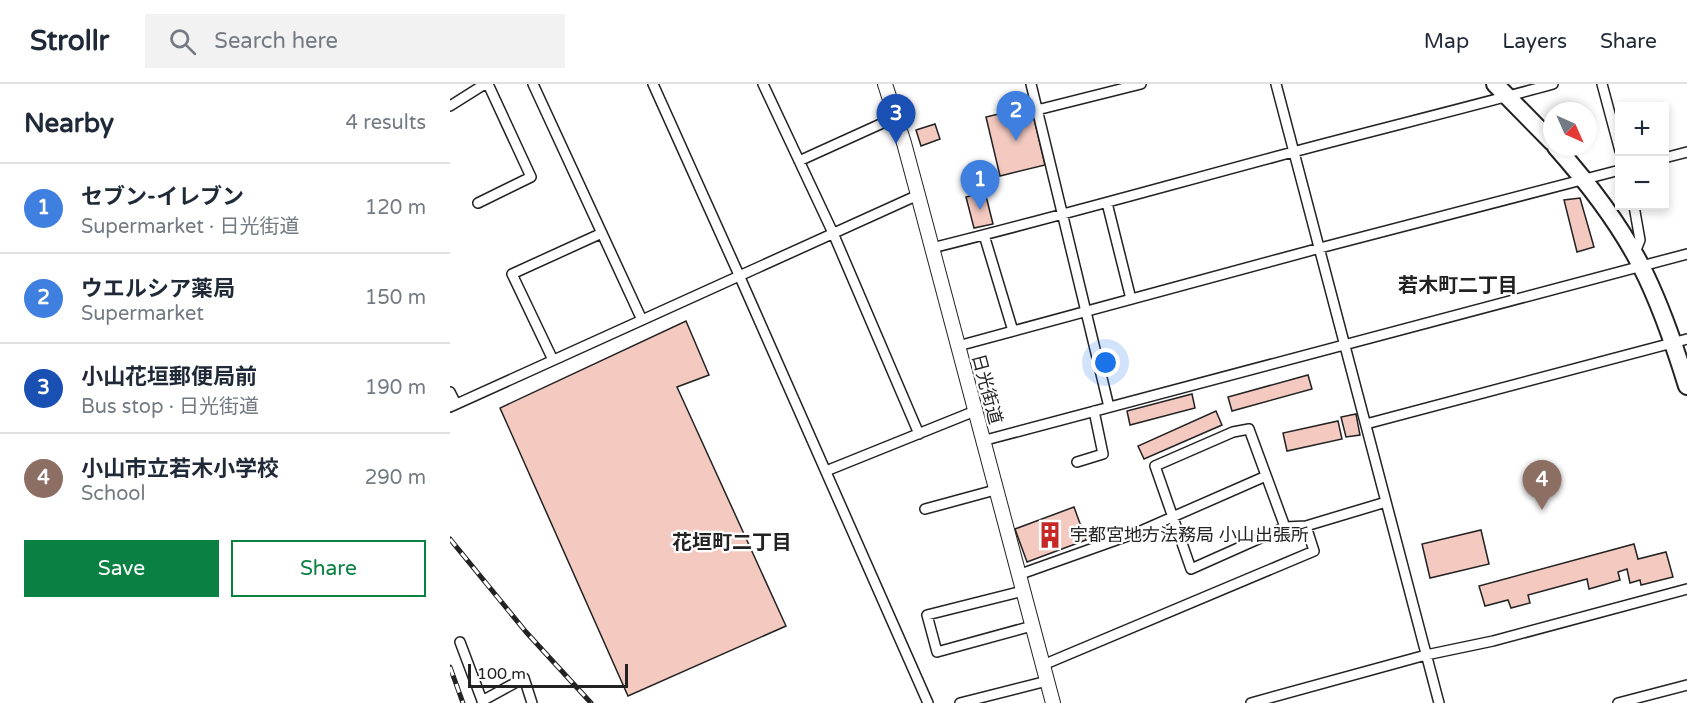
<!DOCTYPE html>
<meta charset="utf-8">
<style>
body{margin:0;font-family:"Varela Round","Noto Sans JP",sans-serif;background:#f2f2f3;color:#1f2937}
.controls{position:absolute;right:18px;top:18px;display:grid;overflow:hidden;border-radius:0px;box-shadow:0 3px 9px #0003}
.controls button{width:54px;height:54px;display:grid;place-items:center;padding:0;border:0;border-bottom:2px solid #e0e1e3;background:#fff;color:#1f2937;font:30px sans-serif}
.compass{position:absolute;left:1093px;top:18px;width:54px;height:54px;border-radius:50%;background:#fff;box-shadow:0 3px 9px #0003;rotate:135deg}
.scale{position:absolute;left:18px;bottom:15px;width:160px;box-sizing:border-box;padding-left:6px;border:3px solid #222;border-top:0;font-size:16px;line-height:21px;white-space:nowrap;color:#222;-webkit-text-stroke:4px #fff;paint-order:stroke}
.you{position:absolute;left:656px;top:279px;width:21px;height:21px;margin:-15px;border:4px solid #fff;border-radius:50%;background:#1a73e8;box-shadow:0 0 0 9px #1a73e833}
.badge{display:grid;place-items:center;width:39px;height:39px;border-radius:50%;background:#0b8043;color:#fff;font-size:20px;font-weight:700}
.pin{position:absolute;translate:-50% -50px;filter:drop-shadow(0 2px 3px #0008)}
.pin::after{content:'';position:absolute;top:32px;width:21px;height:18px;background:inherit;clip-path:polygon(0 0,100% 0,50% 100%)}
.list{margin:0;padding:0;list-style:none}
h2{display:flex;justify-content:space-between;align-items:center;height:78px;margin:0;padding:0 24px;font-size:26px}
h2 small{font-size:20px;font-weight:400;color:#747a83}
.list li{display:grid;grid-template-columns:39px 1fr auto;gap:18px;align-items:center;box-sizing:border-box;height:90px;padding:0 24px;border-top:2px solid #e0e1e3}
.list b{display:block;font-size:22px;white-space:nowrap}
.list p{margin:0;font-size:20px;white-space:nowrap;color:#747a83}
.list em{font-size:20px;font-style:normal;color:#747a83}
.actions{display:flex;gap:12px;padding:18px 24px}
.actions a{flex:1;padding:14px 0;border:2px solid #0b8043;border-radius:0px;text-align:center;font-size:21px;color:#0b8043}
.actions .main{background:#0b8043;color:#fff}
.icon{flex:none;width:33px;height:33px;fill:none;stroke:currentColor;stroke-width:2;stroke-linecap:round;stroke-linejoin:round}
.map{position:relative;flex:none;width:1237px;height:619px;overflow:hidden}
header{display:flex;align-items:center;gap:36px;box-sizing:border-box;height:84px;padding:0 30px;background:#fff;border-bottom:2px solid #e0e1e3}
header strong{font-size:28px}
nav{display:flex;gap:33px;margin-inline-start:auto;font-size:21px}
.search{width:420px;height:54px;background:#f2f2f3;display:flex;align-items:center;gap:15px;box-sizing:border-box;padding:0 21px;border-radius:0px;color:#747a83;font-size:22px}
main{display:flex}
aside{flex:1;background:#fff}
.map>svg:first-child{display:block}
.building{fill:#f3c9c0;stroke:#222;stroke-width:1.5}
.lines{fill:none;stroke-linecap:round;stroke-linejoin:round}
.minor-casing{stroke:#222;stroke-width:12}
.secondary-casing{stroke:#222;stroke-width:16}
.trunk-casing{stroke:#222;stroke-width:20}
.minor{stroke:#fff;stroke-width:9}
.secondary{stroke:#fff;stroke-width:14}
.trunk{stroke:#fff;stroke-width:16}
.rail-casing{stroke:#222;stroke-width:5}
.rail{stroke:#fff;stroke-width:3;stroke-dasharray:9;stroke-linecap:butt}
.labels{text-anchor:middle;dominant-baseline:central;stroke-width:4.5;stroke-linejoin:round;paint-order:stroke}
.street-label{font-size:18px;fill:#222;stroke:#fff}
.poi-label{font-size:18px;fill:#222;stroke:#fff;text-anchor:start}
.neighbourhood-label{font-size:20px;font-weight:bold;fill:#222;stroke:#fff}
</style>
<header>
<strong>Strollr</strong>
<div class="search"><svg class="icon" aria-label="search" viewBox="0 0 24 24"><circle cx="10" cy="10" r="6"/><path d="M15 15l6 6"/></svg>Search here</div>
<nav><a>Map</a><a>Layers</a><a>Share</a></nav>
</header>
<main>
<aside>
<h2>Nearby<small>4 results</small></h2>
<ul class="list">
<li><span class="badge" style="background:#3f7fe0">1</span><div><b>セブン-イレブン</b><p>Supermarket · 日光街道</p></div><em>120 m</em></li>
<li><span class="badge" style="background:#3f7fe0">2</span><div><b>ウエルシア薬局</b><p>Supermarket</p></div><em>150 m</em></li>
<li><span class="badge" style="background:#1a4fb4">3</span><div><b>小山花垣郵便局前</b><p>Bus stop · 日光街道</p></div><em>190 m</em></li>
<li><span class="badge" style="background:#8d6e63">4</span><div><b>小山市立若木小学校</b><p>School</p></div><em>290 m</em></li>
</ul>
<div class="actions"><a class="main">Save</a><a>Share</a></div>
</aside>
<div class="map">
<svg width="1237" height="619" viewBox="0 0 1237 619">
<rect width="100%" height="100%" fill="#fff"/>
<!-- building -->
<path class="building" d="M581 22 595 81 550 92 536 33Z
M485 40 490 55 471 62 466 46Z
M535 108 543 140 524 144 516 113Z
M1130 114 1144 163 1127 168 1114 116Z
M236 237 259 291 227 303 336 542 178 612 50 324Z
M858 291 862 305 782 327 778 313Z
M742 310 745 324 680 341 677 327Z
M766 327 772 341 694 375 688 362Z
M906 330 910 351 896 353 891 333Z
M888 337 892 355 837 367 833 349Z
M624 423 636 456 577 478 565 445Z
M1031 446 1039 480 980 494 972 460Z
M1184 460 1188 475 1216 468 1223 493 1191 501 1190 496 1180 499 1177 485 1168 488 1170 496 1139 505 1137 495 1078 511 1080 519 1061 524 1058 516 1035 522 1029 502Z"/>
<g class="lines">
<defs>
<path id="minor" d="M83 0 192 236
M203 0 289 191 478 619
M313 0 383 149 469 350
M581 0 659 323
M826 0 989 619
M1152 0 1170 67
M0 22 35 0
M587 26 691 0
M1214 74 1237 68
M349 77 446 33
M28 119 81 93 38 0
M657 119 681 215
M1184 122 1190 156 1184 171
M534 151 563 247
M482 164C603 134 723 100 843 68 929 45 1016 24 1103 0
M508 262 870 164 1170 86
M103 276 62 190 152 149
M0 308 6 320
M0 323 468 111
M916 340 1237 255
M532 357 1237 170
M627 378 653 370 644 327
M376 387 525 327
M475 425 545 406
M835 443 799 345 783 348 705 382 741 485 835 443 856 442
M568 491 686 449 816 392
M573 507 477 531 487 568 582 542
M10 558 33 619
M593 581 864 467 856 442 936 418
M32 617 74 594 82 619
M510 619 597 597
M801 619 976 571 1043 557 1237 505
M1168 619 1237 601"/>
<path id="secondary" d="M435 0 454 59 468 111 603 619"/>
<path id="trunk" d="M1045 0 1102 58
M1106 63C1138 99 1169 139 1191 182 1210 219 1225 263 1237 302"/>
</defs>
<!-- minor casing -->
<use href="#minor" class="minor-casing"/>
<!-- secondary casing -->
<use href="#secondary" class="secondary-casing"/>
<!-- trunk casing -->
<use href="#trunk" class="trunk-casing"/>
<!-- minor -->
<use href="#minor" class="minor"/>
<!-- secondary -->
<use href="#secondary" class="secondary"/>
<!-- trunk -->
<use href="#trunk" class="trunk"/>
<defs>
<path id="rail" d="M0 455 76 548 141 619
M0 583 13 619"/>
</defs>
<!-- rail casing -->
<use href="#rail" class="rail-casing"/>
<!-- rail -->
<use href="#rail" class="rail"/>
</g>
<!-- icons -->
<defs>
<symbol id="building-bare" viewBox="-9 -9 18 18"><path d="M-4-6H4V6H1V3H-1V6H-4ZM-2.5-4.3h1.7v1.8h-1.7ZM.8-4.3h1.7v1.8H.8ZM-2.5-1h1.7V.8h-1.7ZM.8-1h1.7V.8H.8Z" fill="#c62828" stroke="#fff" stroke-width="2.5" paint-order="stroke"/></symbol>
</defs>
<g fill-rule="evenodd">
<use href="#building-bare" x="581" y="432" width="38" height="38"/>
</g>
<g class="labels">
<!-- street labels -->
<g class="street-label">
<text transform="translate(537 305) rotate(75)">日光街道</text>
</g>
<!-- poi labels -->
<g class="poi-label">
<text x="620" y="451">宇都宮地方法務局 小山出張所</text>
</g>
<!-- neighbourhood labels -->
<g class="neighbourhood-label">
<text x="1008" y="202">若木町二丁目</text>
<text x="282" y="459">花垣町二丁目</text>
</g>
</g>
</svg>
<div class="controls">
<button>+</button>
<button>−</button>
</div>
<svg class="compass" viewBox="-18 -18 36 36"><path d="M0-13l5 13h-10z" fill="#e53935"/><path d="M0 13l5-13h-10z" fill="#747a83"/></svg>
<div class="scale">100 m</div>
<div class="you"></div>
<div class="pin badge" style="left:530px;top:126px;background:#3f7fe0">1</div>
<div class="pin badge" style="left:566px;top:57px;background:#3f7fe0">2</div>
<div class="pin badge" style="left:446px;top:60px;background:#1a4fb4">3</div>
<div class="pin badge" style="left:1092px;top:426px;background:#8d6e63">4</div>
</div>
</main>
